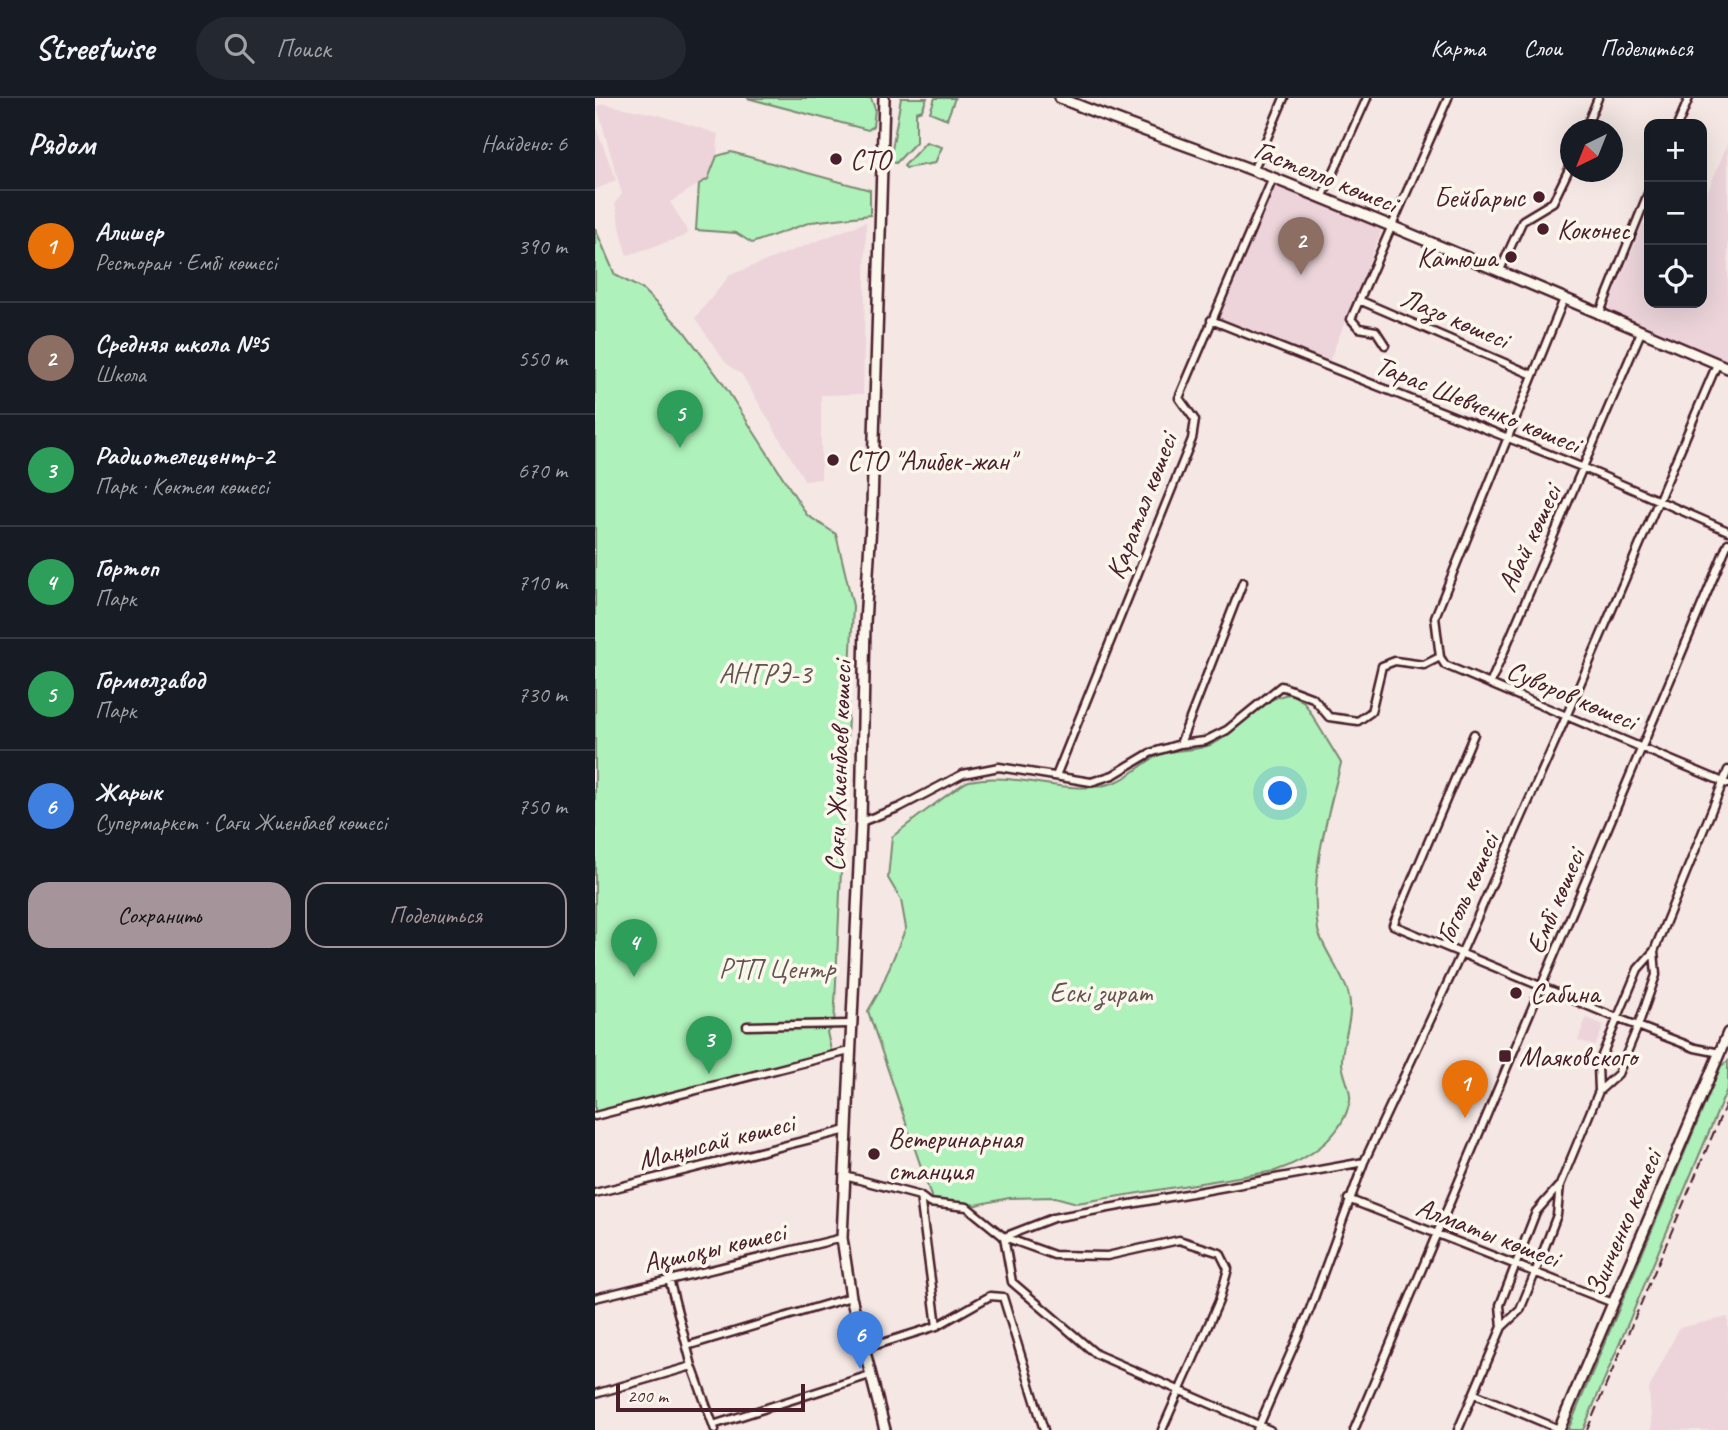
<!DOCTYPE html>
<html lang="ru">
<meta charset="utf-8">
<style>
body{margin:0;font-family:Caveat,sans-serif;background:#242831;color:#f1f3f6}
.controls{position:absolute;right:21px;top:21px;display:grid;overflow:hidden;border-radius:14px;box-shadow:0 7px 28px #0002}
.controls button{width:63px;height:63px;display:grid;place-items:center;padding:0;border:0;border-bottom:2px solid #363941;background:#171b24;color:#f1f3f6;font:35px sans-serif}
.compass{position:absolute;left:965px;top:21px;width:63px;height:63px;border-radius:50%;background:#171b24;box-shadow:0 7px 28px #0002;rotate:223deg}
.scale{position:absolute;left:21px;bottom:18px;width:189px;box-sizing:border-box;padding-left:7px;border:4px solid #4a1f2b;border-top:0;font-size:19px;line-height:24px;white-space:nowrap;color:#4a1f2b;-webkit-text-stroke:5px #fbf7ec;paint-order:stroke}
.you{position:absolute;left:686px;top:696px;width:24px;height:24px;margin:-18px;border:5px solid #fff;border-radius:50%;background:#1a73e8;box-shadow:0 0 0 10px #1a73e833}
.badge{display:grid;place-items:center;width:46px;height:46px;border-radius:50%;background:#a6949b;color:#fff;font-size:23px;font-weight:700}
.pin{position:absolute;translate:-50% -58px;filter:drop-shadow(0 2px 4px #0008)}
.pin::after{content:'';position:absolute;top:37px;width:24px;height:21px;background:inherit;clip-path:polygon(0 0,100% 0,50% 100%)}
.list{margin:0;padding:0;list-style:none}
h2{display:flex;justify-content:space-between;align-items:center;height:91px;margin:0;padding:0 28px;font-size:30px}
h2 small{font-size:23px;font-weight:400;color:#9ea1a6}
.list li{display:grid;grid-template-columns:46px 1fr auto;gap:21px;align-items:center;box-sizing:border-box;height:112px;padding:0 28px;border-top:2px solid #363941}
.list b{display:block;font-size:26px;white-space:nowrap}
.list p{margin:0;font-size:23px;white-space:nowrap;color:#9ea1a6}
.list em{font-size:23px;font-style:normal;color:#9ea1a6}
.actions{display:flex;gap:14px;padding:21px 28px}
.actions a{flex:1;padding:16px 0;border:2px solid #a6949b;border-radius:21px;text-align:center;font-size:24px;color:#a6949b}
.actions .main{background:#a6949b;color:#111}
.icon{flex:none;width:38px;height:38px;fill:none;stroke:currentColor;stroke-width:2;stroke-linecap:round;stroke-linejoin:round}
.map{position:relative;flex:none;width:1133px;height:1332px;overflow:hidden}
header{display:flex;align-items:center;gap:42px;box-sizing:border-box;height:98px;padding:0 35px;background:#171b24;border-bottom:2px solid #363941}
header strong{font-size:33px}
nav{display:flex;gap:38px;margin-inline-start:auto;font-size:24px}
.search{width:490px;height:63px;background:#242831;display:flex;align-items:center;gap:18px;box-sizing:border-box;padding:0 24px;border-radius:38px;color:#9ea1a6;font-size:26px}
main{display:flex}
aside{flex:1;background:#171b24}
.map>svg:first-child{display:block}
.built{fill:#ecd4da}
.green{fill:#aef1ba;stroke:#7c8872;stroke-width:2}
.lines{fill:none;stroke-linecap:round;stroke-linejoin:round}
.street-casing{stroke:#4a1f2b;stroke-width:11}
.secondary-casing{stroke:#4a1f2b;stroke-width:14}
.street{stroke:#fbf7ec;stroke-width:6}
.secondary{stroke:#fbf7ec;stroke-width:9}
.rail{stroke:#4a1f2b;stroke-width:2;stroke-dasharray:10 5;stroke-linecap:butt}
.poi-dot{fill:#4a1f2b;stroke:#fbf7ec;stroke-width:2.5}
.labels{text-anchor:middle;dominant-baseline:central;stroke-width:7;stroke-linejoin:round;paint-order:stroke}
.poi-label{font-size:28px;fill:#4a1f2b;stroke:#fbf7ec;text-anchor:start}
.street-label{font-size:28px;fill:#4a1f2b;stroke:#fbf7ec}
.park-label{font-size:28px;fill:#63544f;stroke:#fbf7ec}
</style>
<header>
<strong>Streetwise</strong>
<div class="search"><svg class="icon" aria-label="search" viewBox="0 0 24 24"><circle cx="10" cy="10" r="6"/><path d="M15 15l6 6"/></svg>Поиск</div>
<nav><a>Карта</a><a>Слои</a><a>Поделиться</a></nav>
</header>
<main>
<aside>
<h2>Рядом<small>Найдено: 6</small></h2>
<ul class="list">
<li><span class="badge" style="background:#e8710a">1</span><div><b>Алишер</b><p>Ресторан · Ембі көшесі</p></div><em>390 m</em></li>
<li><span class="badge" style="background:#8d6e63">2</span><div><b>Средняя школа №5</b><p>Школа</p></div><em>550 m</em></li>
<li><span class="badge" style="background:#2e9e5b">3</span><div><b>Радиотелецентр-2</b><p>Парк · Көктем көшесі</p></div><em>670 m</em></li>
<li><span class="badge" style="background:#2e9e5b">4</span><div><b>Гортоп</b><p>Парк</p></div><em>710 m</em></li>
<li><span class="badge" style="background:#2e9e5b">5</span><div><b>Гормолзавод</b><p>Парк</p></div><em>730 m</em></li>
<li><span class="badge" style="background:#3f7fe0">6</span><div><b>Жарык</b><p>Супермаркет · Сағи Жиенбаев көшесі</p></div><em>750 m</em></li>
</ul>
<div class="actions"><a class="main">Сохранить</a><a>Поделиться</a></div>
</aside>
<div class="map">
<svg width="1133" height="1332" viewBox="0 0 1133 1332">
<rect width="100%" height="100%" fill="#f4e7e4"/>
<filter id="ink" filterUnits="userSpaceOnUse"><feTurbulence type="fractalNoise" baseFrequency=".0143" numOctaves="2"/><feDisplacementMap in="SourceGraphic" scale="14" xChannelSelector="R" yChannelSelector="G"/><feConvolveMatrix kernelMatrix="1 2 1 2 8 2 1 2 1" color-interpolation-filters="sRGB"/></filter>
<g filter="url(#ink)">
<!-- built -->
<path class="built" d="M9 6 64 17 123 36 122 58 112 81 75 104 93 134 90 138 33 157 31 155 20 105 27 96 2 8Z
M0 27 21 82 0 92Z
M1133 44V264L1012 214 1048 126 1054 129V205H1107V108Z
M678 87 787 131 733 266 624 222Z
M271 124 268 296 226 297V381L210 383 147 277 130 264 100 220 135 177Z
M991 920 1009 927 1000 948 983 942Z
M1133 1219V1332H1057L1054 1291 1084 1230Z"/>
<!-- green -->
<path class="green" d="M152 0H276L280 11 278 28 273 32Z
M306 0H332L327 12 321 14V44L301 65 295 63Z
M340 0H360L352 21 335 14Z
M331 44 347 49 340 65 311 70 309 68Z
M136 54 275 92V117L216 124 157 145 141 135 101 132 104 86 113 81 122 58Z
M0 130 20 177 47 191 88 232 127 284 212 417 241 436 258 508 239 928 232 934 238 961 0 1021Z
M696 596 709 604 746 665C733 718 714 776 723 832 725 845 747 876 753 894 760 918 748 938 747 962 746 975 757 991 755 1003 747 1040 712 1062 680 1073L482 1105 460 1099 414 1100 381 1107 337 1101 273 913 285 892 311 830 306 802 293 780 297 739C308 730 365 686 374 683 422 672 474 701 521 684 537 678 549 663 566 656 585 650 604 654 622 644 649 629 664 599 696 596Z
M1133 963V989L988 1332H973L1126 968Z"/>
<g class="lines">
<defs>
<path id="street" d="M1083 26 1094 0
M990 32 1003 0
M658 73 689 0
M727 100 772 0
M905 172 928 122 958 104 976 67
M969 201 840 519 845 559 850 567 1133 686
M764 202 938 277
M1004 217 1054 93
M616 222 989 370 1133 433
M790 247 781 233 764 230 756 221 853 0
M895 586 1046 234
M879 636 798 827 1022 920 1100 950 1125 955
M585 646 648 484
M461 678 597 341 600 322 584 300 678 80
M266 724 305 709 368 676 404 669 496 684 518 677 555 655 585 646 610 643 632 632 686 588 718 600 734 619 763 623 776 614 787 568 800 563 829 567 845 559
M152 928 255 926
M1004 993 1023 976 1043 928 1061 877 1059 853
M0 1018 254 953
M250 1078 325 1098 334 1105 372 1109 409 1139 459 1157 512 1158 584 1142 625 1155 633 1171 624 1203 567 1332
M0 1095 252 1032
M325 1098 342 1228
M753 1101 1018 1205
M409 1139 458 1120 769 1064
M409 1139 417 1184 501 1256 675 1332
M74 1181 97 1268 120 1332
M408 1199 449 1332
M0 1200 247 1140
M907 1229 905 1207 941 1114 963 1089
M92 1248 256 1199
M268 1251 342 1228 395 1198 408 1199
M0 1296 97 1268
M880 1296 964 1331
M118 1327 275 1277
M662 1332 715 1211 769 1064 866 856 971 619 1122 266
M759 1332 1133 445
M863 1332 907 1229 925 1212 940 1175 962 1117 965 1087 1004 993 1003 967 1043 871 1059 853 1133 672"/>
<path id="secondary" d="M289 0 277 409 270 525 266 724 247 1140 256 1199 290 1332
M465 0C535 29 607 52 678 80 831 141 982 206 1133 270
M964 1332 1133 935"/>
</defs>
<!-- street casing -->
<use href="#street" class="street-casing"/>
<!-- secondary casing -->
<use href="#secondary" class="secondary-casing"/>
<!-- street -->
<use href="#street" class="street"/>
<!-- secondary -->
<use href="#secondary" class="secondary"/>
<!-- rail -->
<path class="rail" d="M992 1332 1133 1001"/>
</g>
</g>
<!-- markers -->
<g class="poi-dot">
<circle cx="241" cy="61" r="7"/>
<circle cx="944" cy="99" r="7"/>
<circle cx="948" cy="131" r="7"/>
<circle cx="916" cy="159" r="7"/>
<circle cx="238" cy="362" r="7"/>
<circle cx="921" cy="895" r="7"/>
<rect x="903" y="951" width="14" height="14" rx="3.5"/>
<circle cx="279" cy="1056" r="7"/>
</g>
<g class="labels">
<!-- poi labels -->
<g class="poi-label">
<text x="255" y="61">СТО</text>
<text x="930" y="99" text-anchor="end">Бейбарыс</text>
<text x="962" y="131">Коконес</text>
<text x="902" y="159" text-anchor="end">Катюша</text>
<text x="252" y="362">СТО "Алибек-жан"</text>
<text x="935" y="895">Сабина</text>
<text x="924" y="958">Маяковского</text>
<text x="293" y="1040">Ветеринарная<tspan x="293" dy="32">станция</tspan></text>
</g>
<!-- street labels -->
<g class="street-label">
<text transform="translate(731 78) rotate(22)">Гастелло көшесі</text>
<text transform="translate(860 220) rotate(23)">Лазо көшесі</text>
<text transform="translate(883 306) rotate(22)">Тарас Шевченко көшесі</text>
<text transform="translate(546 408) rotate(-69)">Қаратал көшесі</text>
<text transform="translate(934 440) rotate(-65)">Абай көшесі</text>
<text transform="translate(977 597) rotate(23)">Суворов көшесі</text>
<text transform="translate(243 668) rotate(-88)">Сағи Жиенбаев көшесі</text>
<text transform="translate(872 790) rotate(-66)">Гоголь көшесі</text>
<text transform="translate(960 803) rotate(-67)">Ембі көшесі</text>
<text transform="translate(121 1043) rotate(-14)">Маңысай көшесі</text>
<text transform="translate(1028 1125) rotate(-67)">Зинченко көшесі</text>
<text transform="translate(893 1134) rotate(21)">Алматы көшесі</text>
<text transform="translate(119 1149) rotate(-13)">Ақшоқы көшесі</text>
</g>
<!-- park labels -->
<g class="park-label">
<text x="170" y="575">АНГРЭ-3</text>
<text x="182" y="870">РТП Центр</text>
<text x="506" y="894">Ескі зират</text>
</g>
</g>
</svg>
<div class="controls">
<button>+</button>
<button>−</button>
<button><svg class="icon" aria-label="locate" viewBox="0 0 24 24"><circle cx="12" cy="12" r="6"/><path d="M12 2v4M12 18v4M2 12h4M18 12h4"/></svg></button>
</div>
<svg class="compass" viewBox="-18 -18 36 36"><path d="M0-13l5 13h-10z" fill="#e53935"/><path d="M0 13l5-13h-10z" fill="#9ea1a6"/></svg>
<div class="scale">200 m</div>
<div class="you"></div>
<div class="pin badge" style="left:870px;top:1020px;background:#e8710a">1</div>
<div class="pin badge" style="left:706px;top:177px;background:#8d6e63">2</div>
<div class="pin badge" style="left:114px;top:976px;background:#2e9e5b">3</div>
<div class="pin badge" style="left:39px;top:879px;background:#2e9e5b">4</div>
<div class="pin badge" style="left:85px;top:350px;background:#2e9e5b">5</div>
<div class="pin badge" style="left:265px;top:1271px;background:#3f7fe0">6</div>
</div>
</main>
